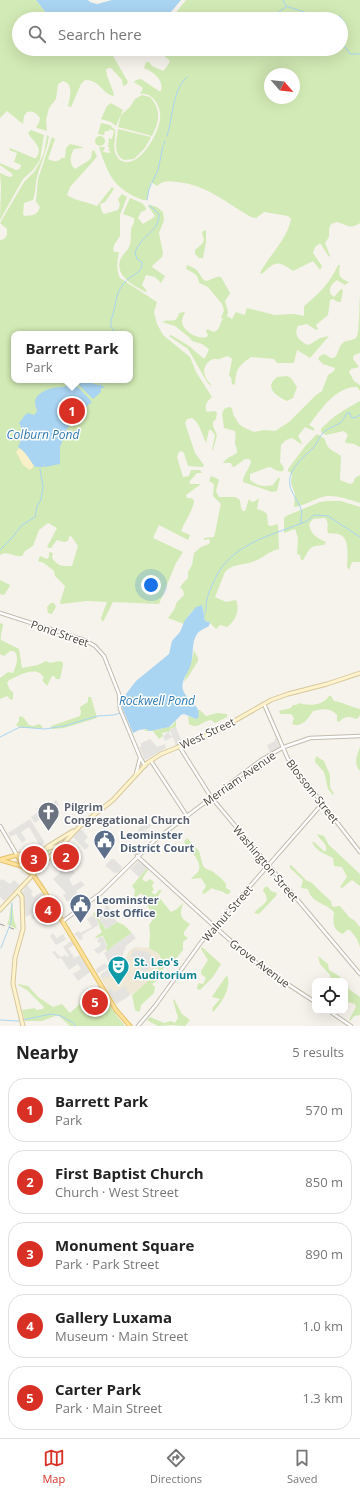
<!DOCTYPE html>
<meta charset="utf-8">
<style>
body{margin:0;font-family:"Open Sans",sans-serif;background:#f2f2f2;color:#222}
.controls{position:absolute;right:12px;bottom:12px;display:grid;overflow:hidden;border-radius:8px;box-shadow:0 4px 16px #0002}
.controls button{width:36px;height:36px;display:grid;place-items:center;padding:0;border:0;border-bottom:1px solid #e0e0e0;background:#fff;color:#222;font:20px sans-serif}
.compass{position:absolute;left:264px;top:68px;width:36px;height:36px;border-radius:50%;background:#fff;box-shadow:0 4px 16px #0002;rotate:118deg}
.you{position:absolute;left:151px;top:585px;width:14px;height:14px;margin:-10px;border:3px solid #fff;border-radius:50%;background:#1a73e8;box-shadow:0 0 0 6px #1a73e833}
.badge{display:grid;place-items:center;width:26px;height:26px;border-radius:50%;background:#d93025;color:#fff;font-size:13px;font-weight:700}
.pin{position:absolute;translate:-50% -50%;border:2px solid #fff;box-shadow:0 1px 4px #0006}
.popup{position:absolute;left:11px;top:331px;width:122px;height:52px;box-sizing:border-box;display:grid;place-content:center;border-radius:8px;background:#fff;filter:drop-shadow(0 1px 3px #0005);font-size:13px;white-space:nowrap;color:#767676}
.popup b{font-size:15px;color:#222}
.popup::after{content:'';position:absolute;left:50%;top:100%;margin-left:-8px;border:8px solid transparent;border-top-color:#fff}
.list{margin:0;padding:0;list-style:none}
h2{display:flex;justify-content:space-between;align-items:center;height:52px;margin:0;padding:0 16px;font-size:17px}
h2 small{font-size:13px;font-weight:400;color:#767676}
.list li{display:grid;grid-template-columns:26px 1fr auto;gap:12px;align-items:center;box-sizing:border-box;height:64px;margin:0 8px 8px;padding:0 8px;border:1px solid #e0e0e0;border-radius:16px}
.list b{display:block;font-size:15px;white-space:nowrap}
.list p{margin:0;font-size:13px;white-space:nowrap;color:#767676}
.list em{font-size:13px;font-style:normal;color:#767676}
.icon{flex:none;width:22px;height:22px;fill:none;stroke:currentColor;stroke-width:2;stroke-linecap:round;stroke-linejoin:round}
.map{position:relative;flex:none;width:360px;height:1026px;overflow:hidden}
.search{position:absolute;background:#fff;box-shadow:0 4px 16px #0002;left:12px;right:12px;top:12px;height:44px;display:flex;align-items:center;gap:10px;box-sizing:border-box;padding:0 14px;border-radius:22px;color:#767676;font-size:15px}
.sheet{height:412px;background:#fff}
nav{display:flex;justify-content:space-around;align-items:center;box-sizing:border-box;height:56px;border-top:1px solid #e0e0e0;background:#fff;font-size:11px;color:#767676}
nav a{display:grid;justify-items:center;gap:2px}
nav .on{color:#d93025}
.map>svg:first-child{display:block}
.education{fill:#efe8d6}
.green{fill:#d2eab5;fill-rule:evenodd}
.sand{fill:#f9efc9}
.parking{fill:#e5e3e0}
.water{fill:#a9d4f2}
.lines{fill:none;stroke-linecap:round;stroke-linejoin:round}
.stream{stroke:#a9d4f2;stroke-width:1}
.tertiary-casing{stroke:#c2bbae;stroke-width:4.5}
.secondary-casing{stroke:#d6c79b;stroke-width:5}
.primary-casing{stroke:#e6c16a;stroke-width:5}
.tertiary{stroke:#fff;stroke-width:2.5}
.secondary{stroke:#fff3cd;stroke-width:3}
.primary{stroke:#ffe39c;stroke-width:3}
.rail{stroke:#9a9a9a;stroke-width:1;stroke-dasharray:5 5;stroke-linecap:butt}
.labels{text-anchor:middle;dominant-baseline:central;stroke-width:3;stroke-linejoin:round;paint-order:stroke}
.street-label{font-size:11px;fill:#4b4439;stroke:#fff}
.worship-label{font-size:11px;font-weight:bold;fill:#5b616d;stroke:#fff;text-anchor:start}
.service-label{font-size:11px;font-weight:bold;fill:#4e5e75;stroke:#fff;text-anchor:start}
.culture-label{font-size:11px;font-weight:bold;fill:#0d838f;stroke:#fff;text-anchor:start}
.water-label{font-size:12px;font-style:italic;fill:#2e7ab2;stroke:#fff}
</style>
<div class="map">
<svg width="360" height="1026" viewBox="0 0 360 1026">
<rect width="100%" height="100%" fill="#f6f3ec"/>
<!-- education -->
<path class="education" d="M135 947 149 948 159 954 162 961 161 965 144 986 116 1004 100 977 101 974 120 962 123 963 129 951Z"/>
<!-- green -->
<path class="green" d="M0 0H36L47 14 53 19H19V49H109L128 82 126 85 123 86 122 80 111 68H108L106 70C107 79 112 86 114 95L113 96C102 93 100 80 85 80L81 84 71 107 68 106C70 97 74 84 63 81L58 84 56 99 49 108 46 120 47 131 37 128 36 127 39 123 40 118C37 114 33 110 27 112L24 116 23 124 7 111 0 118Z
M186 0H360V223C349 230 348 225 337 222L331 224 329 229V237L325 243 330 256 329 257 321 244H319L315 247 313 253 322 266 320 270 313 261 293 271C278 260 275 261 262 274L260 273C270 254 287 240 291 219L288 216 264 212 256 218 251 217C226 203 208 185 177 182 169 181 163 180 157 186L151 182 147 200H143C114 189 108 175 99 147H105L103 152 110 153V151L108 150 110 148 108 147 109 138 112 139 114 131 109 129V131H105L104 135 98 134 101 123 110 125 115 130C116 137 113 145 115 152 116 156 119 160 122 161 139 169 159 133 160 119 161 113 159 107 156 102 152 96 147 93 140 94L143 88 134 82 136 80 141 79 159 91H161C164 79 153 72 144 68L146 62H149L152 66 163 71 166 68 170 61 162 54 153 49H341V19H171ZM270 74H294V98H270Z
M142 95 150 97C162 110 159 122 152 136L118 127 121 115 130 107 135 99Z
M111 103 123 110 116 126 111 122 101 119 107 106Z
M118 129 151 137 145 148 134 159 124 160C112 154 117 140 118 129Z
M31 130 44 135 40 160 33 170 23 179 0 220 1 187 0 173C4 174 7 177 11 177L13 175 11 173 0 165V163L16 170 20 169 21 165 14 162 17 153 9 150 10 148 34 158H36C44 147 33 142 28 133Z
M47 135 49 136C47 151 41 163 37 177 35 184 36 192 33 200L24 203 23 215 25 216C33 215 37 216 40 207L36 202 38 179 52 137 55 139 48 159C52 161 56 162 60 160L61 158H65L66 148 70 144 83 147 82 148 74 149C70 155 69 164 75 169L88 161 91 158 92 151 94 150 97 156 96 158 70 187 67 195C75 201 88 202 97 206L112 187 114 189 105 202 100 204 102 212 104 214 118 210 120 205 118 199 122 194 127 197 120 215V236L114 245 113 250 115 252H119C117 261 116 270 120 278L157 302 154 312 157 324 163 335 190 357 196 372 212 397C206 402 204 405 207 412L215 411 217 413 216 419 213 422V426L217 435 213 450H212L215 435 211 430H209L206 443C202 435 200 423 192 418L187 419 185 423 195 453 204 465 203 467 188 466 184 453 181 451 179 452 177 457 183 477 189 476 191 470H200L202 473H197L189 482 190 484H201L186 495 187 498H191L194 500C193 512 185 520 181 531L190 535 188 540 159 525 153 538 183 552 176 563 159 604 113 602 104 620 102 622 101 618 107 602 87 601 61 604 60 603 65 586 55 576 54 571 44 563 38 561 40 556 47 559 49 557V552L53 553 52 558C59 567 61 566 72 566L78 546 71 536 69 537 68 541 64 542 57 540 51 548H49L47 547 57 528 48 523 39 530 33 546 25 551 22 556C14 558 8 550 0 555V240L4 239 7 235V229L0 223 24 182 34 172 40 162 44 153ZM14 334H130V380H14Z
M95 141a5 5 0 1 1 10 0a5 5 0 1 1-10 0Z
M130 198 142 203 146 208V210L141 212 138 218 143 224 151 219 155 216 148 206 150 205 157 207 163 212 164 220 159 233 163 253 162 257 153 265 152 267 165 276 161 283 155 277 146 275 142 285 147 291 146 292C134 286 113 275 121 258 124 253 128 250 130 245 131 240 131 235 131 230 132 225 135 223 134 218L123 214Z
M206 230V242L203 258H199L195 254V250L202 244 204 240 202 233 203 231Z
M187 265C201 270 197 273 205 281 211 281 215 276 221 277L230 293 225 301 228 312 227 316 232 319 236 312 244 315 245 314 247 308 275 315 294 314 304 316V306C319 294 330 283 338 265H340C338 274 339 279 349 282L345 285 337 280C331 284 326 292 334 297L341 289 343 290 341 302H338L333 299 330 300 328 315 316 325 318 329 316 330 307 324 298 326C293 335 300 342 309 345L320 338 329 336 310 358 297 350 294 363H277L274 359 251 357C244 362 237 367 236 375 235 379 236 382 234 385L232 384 231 377 229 376 232 359C227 354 225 357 220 359 217 360 214 358 211 360 201 366 203 378 211 384V386L207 382 188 349 169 336 171 335 189 346 203 358H205L209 349 202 344 192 341 190 338 175 326 162 322C171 318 176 325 179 313L185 312C184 315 182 318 182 321 182 331 198 340 207 337L208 334 206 332 207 329 214 332C221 329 219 324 223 319L221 318 224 310 222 304 208 287 199 283C198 273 193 273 186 269Z
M360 295V353L354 355 353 359 359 367 351 369 349 372 354 381 360 385V391L357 387C337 386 321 409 310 424L309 425 314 428V431L305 427 298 436 302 443 301 444 292 438 286 440 281 445 280 462 284 468 283 471C276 472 275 469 270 467 267 467 254 473 250 474V480C257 486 264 487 273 485L278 478H280L277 491 272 492 243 482C243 474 250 469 251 461L249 459H245L234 467 232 466 231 463H223C226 458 232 456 237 453 237 449 236 447 235 444 235 439 236 436 235 431L224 428 222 414 224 409 229 407 232 408 233 414 239 424 243 427 254 432 264 430 275 431 289 422 316 395 322 391 328 375 334 371 335 368 323 364 318 359 320 356 324 354 331 358H334C339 354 338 346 344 342 347 340 352 341 356 338 360 334 359 304 360 295Z
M287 376 291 378 297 387 293 398 287 401C277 396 263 388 277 377Z
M360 401V447L354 444 346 443 345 441 348 435 344 431 326 435 321 432V429C333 416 345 409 360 401Z
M317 434 325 439C327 450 333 450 341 456L340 480 350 484 353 483 355 478 360 475V503C346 499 333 493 319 498 311 501 303 506 294 507L295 494 291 483 292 474 288 471V469L306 445Z
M211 476 218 479 219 480 216 491 219 497H235L240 500 241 508 243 511H245L249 499 252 502 255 501 259 498 257 509 263 511 267 514 268 525 271 526 278 524 279 549C269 551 262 559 252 562 243 565 232 564 225 572L215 597 226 602 236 600C240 611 236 620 227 627L220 625 216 629 208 621H205L202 606C193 607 187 616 184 624L168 618 174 610 177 602 184 595 183 590 180 588 183 583 188 578V572L192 565 194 553 201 547 209 544 210 542 209 539 204 540V538L214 537C217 526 218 515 221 504L213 496 214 484 209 481Z
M327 501H341L360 507V562H352L349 570 347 567C347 558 351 537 338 534 335 533 332 534 328 533 326 528 330 523 325 518L313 519 309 524C311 535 317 538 326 542L324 545C308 546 311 548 303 560H301L300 555 297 554 298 538 295 529 284 533V518L286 516 320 502Z
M0 580 10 585V586L4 595 0 594Z
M51 603H54L56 607 52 614 48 613 47 607Z
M0 623 3 624C3 629 0 634 1 640L19 649 22 668 38 665 46 661 50 663 60 661 63 663C63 666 61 675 60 679H56L54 676H52L47 686 42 680 44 678C37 664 18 676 9 680L7 683 10 690 13 692V699L11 700 7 696 0 699V678L8 672 13 673C16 666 20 657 14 651H10L4 656 0 654Z
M194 650 198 658V661L188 677 184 682C186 671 193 662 194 650Z
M329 696H331L334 701C343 702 350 707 360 709V715L358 718 356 719C350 716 344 716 339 722L337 721V715C330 707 322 709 313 711 308 718 303 728 292 724L294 718 291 714H280L279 711C285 708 290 711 293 705H296L299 703C308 706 323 706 329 696Z
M88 697H91L97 718 64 728 52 729 51 726 80 716 81 712 80 707 88 702Z
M197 710H200L206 716 217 713 227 714V717L215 723 211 720C202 721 198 730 189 724L188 716 196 719 198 712Z
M21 716 24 718 29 725 33 726 40 724 43 728H21L16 725 19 721V717Z
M176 720V727L170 729 171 731 162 733 163 736 159 739 153 731H145V729L156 730 172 726Z
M360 747V771C353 763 357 756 360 747Z
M316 756 324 761 330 775V787L334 794 333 795 328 789 324 772 315 762Z
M317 834 324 836 329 845 360 874V886L352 880 342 888 340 887 347 877 342 867 334 866 333 858C325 854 316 851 312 842H314L324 851H326C328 843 320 841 317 834Z
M187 838 199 851 203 866 206 869 212 871 221 878 226 884V888L231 891 229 894H226C222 890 217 891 212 888L204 894 202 893 206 886 201 878 191 879C193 876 198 873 199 870 202 860 188 849 184 842Z
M54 847 34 870 25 860 26 856Z
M290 865H291L306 880 312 883 321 892 331 901 332 906 334 907 338 906H340L350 918 354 920 360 927V947L357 939 350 930H347L343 934C332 930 333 922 334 912 326 903 311 903 308 889L301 888 303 880 290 868Z
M147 868 148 870 142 879 146 882 150 879 154 882 152 886 154 890 151 892 155 895 159 890H162L158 896 171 912 177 909 183 903C180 914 179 918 190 924L184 932V935L188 938 183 942V950L174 961 172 958C165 964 161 968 163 977L152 984 155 987 154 993 141 1005 140 1011 139 1012 135 1010 132 995C143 986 158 974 162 961L159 954 149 948 150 934 149 925 156 915 150 910 146 903 147 900 141 893 136 897 134 896 135 890 132 886Z
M267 886 271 891 277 893 276 896 259 914 254 913C261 904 273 903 263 891L264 888Z
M12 903 14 920 17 929 7 924 9 920 11 904Z
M94 912 106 929 117 922 124 925 132 933 114 945 108 951H106L107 945 103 936 96 938 95 937 102 932 99 926 100 924 93 914Z
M202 947 221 964 213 977 200 990 197 989 198 983 203 984 206 978 201 974V971L208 960 201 949Z
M318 956 328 964 329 970 339 976 344 981H322L323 979H329L331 976 320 964Z
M227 975C232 987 222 1003 213 1012L212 1011 213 1007 220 999 212 997 213 995Z
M345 982 350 990 360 997V1015L354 1016 350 1021 349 1020 356 1007 355 1004 348 1002 345 1004Z
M18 984 28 986 38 997 53 1007 62 1004 70 1013 99 986 116 1015 125 1026H70L58 1015 42 1021H25L22 1010 35 1008 36 1010 43 1009 44 1007 27 990 18 985Z
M174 999 182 1014 190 1020 185 1026 172 1025 158 1026 147 1020 150 1017 164 1023 171 1021 175 1023 178 1018 173 1000Z"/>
<!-- sand -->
<path class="sand" d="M19 448C26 449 30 460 34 466L30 470 23 465 16 452Z"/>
<!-- parking -->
<path class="parking" d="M176 727 182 743 176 746 173 737 165 741 163 736 169 731 170 735 172 736 170 729Z
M276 738 280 748 270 753 267 745 275 741 274 739Z
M150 739 157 747 165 744 166 748 145 760 139 747H141V743Z
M56 800 59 805 35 823 31 817Z
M30 819 45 843 40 846 29 827 21 832 26 840 22 843 16 834 10 837 8 833Z
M147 821 151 826 146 830 145 829 144 831 146 830 152 837 147 841 138 831 139 828Z
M81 829 88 837 84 841 89 846 85 850 73 837Z
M57 854 75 873 69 879 73 886 81 881 85 885 76 891 78 895 67 902 63 895 66 893 53 879 60 873 58 868 51 862Z
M111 859H114L122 867 120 871 118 873 116 872V874L105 866Z
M139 860 147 868 139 877 130 869Z
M2 879 10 884 14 880 20 885 4 901 0 897V887L2 888 0 886V881Z
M27 885 33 892 31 893 33 897 42 892 45 899 38 903 41 909 43 908 45 910 40 913 42 916 46 913 50 919 42 924 39 917 33 919 31 916 36 912 26 917 22 892Z
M107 904 110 909 109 911 117 922 107 929 96 916 106 907 105 906Z
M93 915 100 924 82 935 83 939 80 940 74 934 79 931 80 933 92 927 87 919Z
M53 933 57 939V938L63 934 66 939 60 943 59 942 60 943 56 945 50 936Z
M132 933 136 938 126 946 125 945 126 948 123 953V955L114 964H113L97 974 96 969 105 963 106 965 109 963 104 953 108 951 114 945Z
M100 936 101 938 103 937 107 948 98 954 94 950 100 946 101 943H99L97 940 99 939 98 938Z
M71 941 74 945 67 949H69L71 952 70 954 72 953 74 957 72 959 80 955 90 972 78 981 73 974 81 969 78 964 69 970 61 958 58 959 52 952 55 951 60 957 65 955 67 957 69 956 63 947Z
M134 950 149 952V954H151L152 966 139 978 138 975 141 972 140 969 146 964 144 962 142 963 141 961H135L131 955Z
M120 962 123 966 120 968 121 970 107 978 106 976 102 979 101 974Z
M125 986 127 989V992L130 993 129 996 116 1004 108 991 111 988 115 992Z"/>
<!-- water -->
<path class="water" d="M36 0H88L90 2 97 4 112 0H181L165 19H69L63 15 59 19H53L47 14Z
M78 380H88L94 384 103 386 104 388H101V392L93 399 76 382Z
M71 382 78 387 92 402 77 414 67 429 60 447V464L45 467V464L44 467H35C29 459 26 452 18 447 22 440 23 428 19 423L25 415 28 413 34 415C40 410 35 409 35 403 34 391 56 386 64 387Z
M202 605 205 621 210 622 209 626C206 628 200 630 197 634 191 643 194 654 191 664 189 672 180 681 183 690 187 701 202 705 198 718L196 719 184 714 181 715 169 727 150 731 146 729 139 730 133 733 121 705 126 694 136 681 169 654 172 641 180 632 185 620 196 607Z"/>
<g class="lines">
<!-- stream -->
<path class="stream" d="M283 0 286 6 304 12 317 19
M260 19 274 15 286 7
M326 19 340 16 346 25 341 36
M341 41 350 54H360
M167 136C173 118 172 90 187 77
M164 144 165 141
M147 200 149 189 158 170 163 146
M127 280C133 274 143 273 142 262L137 259 135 253C141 234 159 233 159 214L149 205
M116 334C114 331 112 329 111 326 110 321 112 318 113 314 117 301 115 292 126 281
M100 386 102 380
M301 524C300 518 303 513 301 509 298 501 292 494 290 486 287 470 302 459 312 449 317 445 318 438 322 434 327 428 334 427 340 423 343 421 345 416 347 413H350L351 417 354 418 360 415
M0 550 11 539 22 525 35 517 37 506 41 500 43 487 40 469
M203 616C208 611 205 605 207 599 209 590 214 581 218 573 236 542 276 534 307 521L314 515 328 516 360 537
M0 737 20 727 45 729 64 726 97 716 113 715 125 712
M1 948 11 922 12 903
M0 1020 18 1021 51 1014 61 1016 72 1022 76 1026"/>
<defs>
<path id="tertiary" d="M0 613 84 640 95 646 104 656 119 694 120 709 140 757 145 766
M264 704 288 759 360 852
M179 746 211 797 360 974
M151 761 187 816
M136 774 140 758
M0 826 17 855
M137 856 215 927 260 966 315 1002
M63 921 101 893 154 841 261 760 284 747 310 738 360 736
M329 1011 351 1026
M138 1026 155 1006 202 941 322 804"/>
<path id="secondary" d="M47 847 73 831
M17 855 62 845 81 825 113 800 147 763 161 754 215 732 271 700 288 694 327 684 360 673
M18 891 22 897 23 929 15 958 13 984 23 1026
M0 910 60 846"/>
<path id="primary" d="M17 855 29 869 43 889 116 1010 130 1026
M18 857 23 867 32 874
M2 859 17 855
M0 860 21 866"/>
</defs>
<!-- tertiary casing -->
<use href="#tertiary" class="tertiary-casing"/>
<!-- secondary casing -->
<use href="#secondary" class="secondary-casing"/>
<!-- primary casing -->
<use href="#primary" class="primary-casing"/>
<!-- tertiary -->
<use href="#tertiary" class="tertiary"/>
<!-- secondary -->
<use href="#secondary" class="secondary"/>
<!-- primary -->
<use href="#primary" class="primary"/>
<!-- rail -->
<path class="rail" d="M0 924 19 931"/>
</g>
<!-- icons -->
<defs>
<symbol id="church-pin" viewBox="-11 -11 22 30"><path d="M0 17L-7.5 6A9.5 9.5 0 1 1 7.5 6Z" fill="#6b7280" stroke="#fff"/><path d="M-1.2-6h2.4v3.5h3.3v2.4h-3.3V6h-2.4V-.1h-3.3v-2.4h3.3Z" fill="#fff"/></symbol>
<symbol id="civic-pin" viewBox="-11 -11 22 30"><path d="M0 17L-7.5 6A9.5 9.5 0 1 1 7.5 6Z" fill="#5c6f8a" stroke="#fff"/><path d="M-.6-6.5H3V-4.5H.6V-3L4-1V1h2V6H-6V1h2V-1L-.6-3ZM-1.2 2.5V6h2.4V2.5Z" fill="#fff"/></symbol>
<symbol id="theatre-pin" viewBox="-11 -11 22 30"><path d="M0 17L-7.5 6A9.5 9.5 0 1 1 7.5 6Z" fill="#0f9aa8" stroke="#fff"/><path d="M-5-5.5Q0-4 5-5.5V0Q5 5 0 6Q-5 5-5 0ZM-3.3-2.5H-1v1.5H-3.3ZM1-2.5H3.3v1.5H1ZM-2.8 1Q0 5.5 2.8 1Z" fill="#fff"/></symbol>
</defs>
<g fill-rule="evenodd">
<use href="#church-pin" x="36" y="800" width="25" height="34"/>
<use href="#civic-pin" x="92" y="828" width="25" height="34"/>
<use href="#civic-pin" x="68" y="892" width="25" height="34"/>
<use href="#theatre-pin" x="106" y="954" width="25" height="34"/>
</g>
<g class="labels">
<!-- street labels -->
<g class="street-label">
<text transform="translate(60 633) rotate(19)">Pond Street</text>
<text transform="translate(207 733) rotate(-25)">West Street</text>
<text transform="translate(239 778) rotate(-35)">Merriam Avenue</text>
<text transform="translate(313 791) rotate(52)">Blossom Street</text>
<text transform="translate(266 863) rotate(50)">Washington Street</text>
<text transform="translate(227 913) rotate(-49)">Walnut Street</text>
<text transform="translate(260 963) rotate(37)">Grove Avenue</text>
</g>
<!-- worship labels -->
<g class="worship-label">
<text x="64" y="806">Pilgrim<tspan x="64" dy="13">Congregational Church</tspan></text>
</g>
<!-- service labels -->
<g class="service-label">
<text x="120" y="834">Leominster<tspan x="120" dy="13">District Court</tspan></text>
<text x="96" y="899">Leominster<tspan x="96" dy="13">Post Office</tspan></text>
</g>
<!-- culture labels -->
<g class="culture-label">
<text x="134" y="961">St. Leo's<tspan x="134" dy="13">Auditorium</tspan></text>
</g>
<!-- water labels -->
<g class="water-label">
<text x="43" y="434">Colburn Pond</text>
<text x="157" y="700">Rockwell Pond</text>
</g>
</g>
</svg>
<div class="controls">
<button><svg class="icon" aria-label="locate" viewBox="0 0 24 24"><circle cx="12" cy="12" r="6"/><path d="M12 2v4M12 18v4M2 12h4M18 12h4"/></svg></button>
</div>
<svg class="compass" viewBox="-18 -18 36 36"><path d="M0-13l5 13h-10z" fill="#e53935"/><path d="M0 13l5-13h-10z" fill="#767676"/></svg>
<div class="you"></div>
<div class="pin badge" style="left:72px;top:411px">1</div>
<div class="popup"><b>Barrett Park</b>Park</div>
<div class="pin badge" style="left:66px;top:857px">2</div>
<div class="pin badge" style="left:34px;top:859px">3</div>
<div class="pin badge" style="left:48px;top:910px">4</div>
<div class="pin badge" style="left:95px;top:1002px">5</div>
<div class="search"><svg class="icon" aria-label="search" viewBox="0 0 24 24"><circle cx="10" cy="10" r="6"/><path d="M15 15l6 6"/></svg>Search here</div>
</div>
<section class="sheet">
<h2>Nearby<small>5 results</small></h2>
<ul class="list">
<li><span class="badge">1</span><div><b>Barrett Park</b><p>Park</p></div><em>570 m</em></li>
<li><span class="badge">2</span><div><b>First Baptist Church</b><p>Church · West Street</p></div><em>850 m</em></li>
<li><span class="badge">3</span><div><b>Monument Square</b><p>Park · Park Street</p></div><em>890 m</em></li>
<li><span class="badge">4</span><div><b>Gallery Luxama</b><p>Museum · Main Street</p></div><em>1.0 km</em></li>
<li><span class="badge">5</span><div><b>Carter Park</b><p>Park · Main Street</p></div><em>1.3 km</em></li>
</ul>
</section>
<nav>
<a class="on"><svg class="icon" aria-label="map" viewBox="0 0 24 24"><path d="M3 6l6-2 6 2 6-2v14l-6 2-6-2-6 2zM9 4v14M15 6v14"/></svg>Map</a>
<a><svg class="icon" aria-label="directions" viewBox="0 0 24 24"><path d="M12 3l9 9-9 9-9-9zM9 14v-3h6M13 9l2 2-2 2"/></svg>Directions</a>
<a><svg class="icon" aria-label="saved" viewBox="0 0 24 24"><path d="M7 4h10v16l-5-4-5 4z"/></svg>Saved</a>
</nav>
